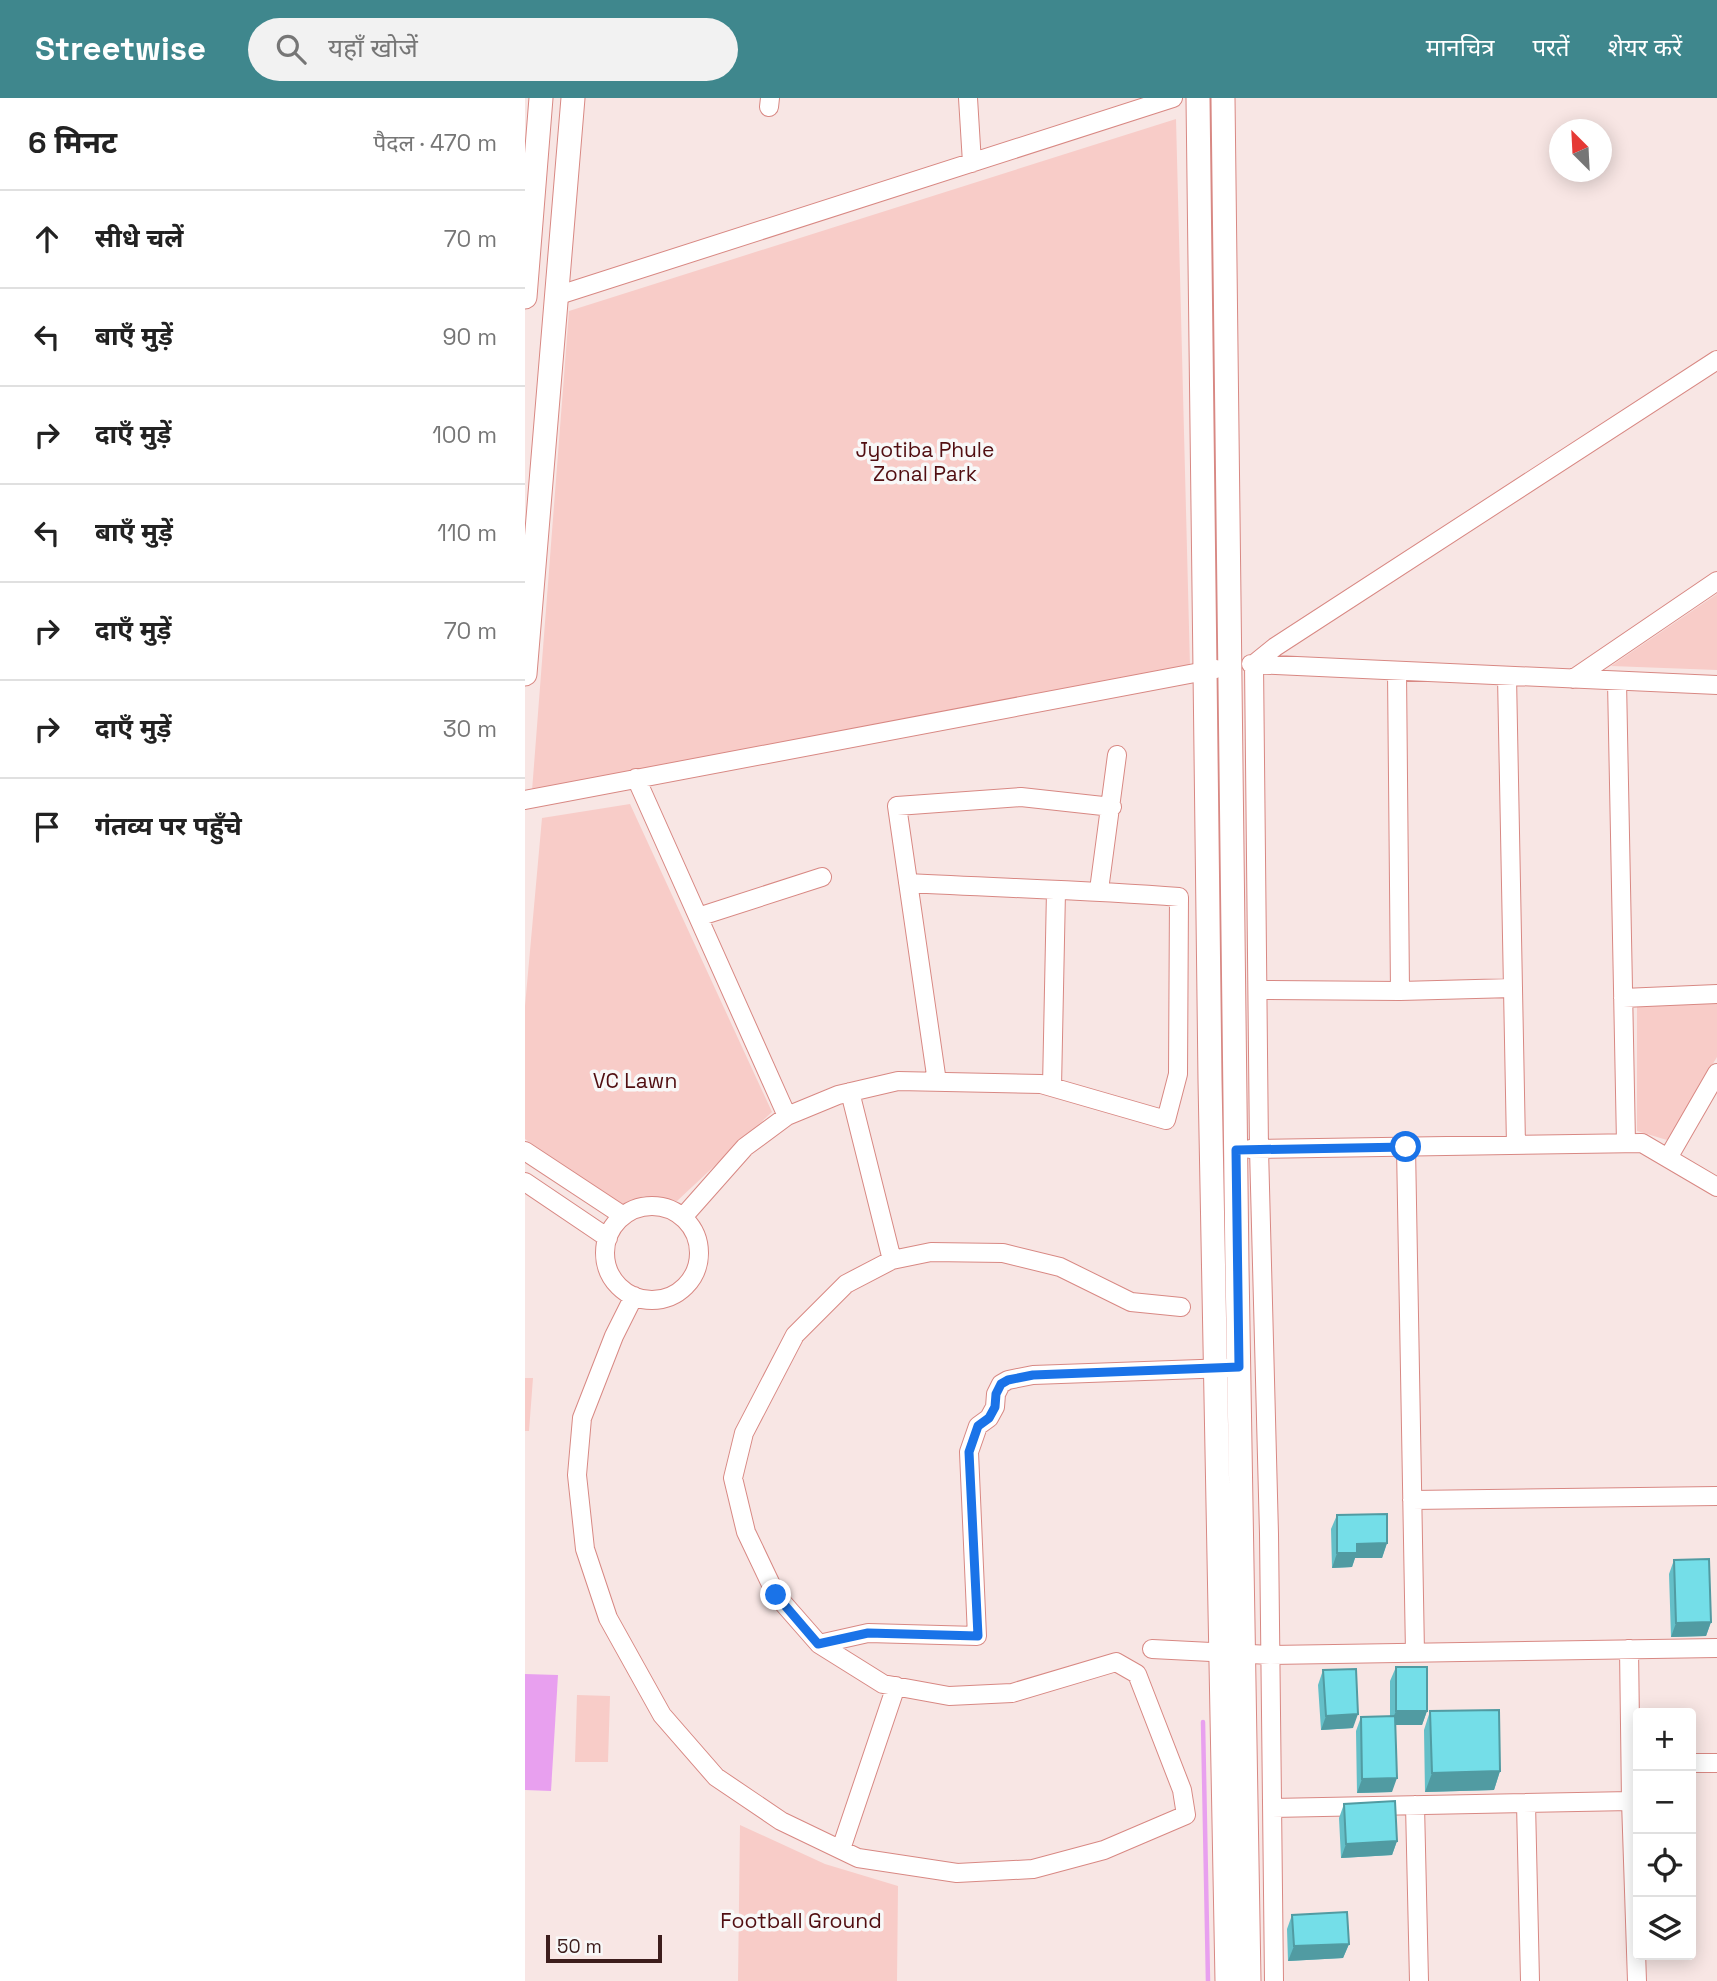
<!DOCTYPE html>
<html lang="hi">
<meta charset="utf-8">
<style>
body{margin:0;font-family:"Space Grotesk","Noto Sans Devanagari",sans-serif;background:#f2f2f2;color:#222}
.controls{position:absolute;right:21px;bottom:21px;display:grid;overflow:hidden;border-radius:7px;box-shadow:0 4px 18px #0003}
.controls button{width:63px;height:63px;display:grid;place-items:center;padding:0;border:0;border-bottom:2px solid #e0e0e0;background:#fff;color:#222;font:35px sans-serif}
.compass{position:absolute;left:1024px;top:21px;width:63px;height:63px;border-radius:50%;background:#fff;box-shadow:0 4px 18px #0003;rotate:336deg}
.scale{position:absolute;left:21px;bottom:18px;width:116px;box-sizing:border-box;padding-left:7px;border:4px solid #3d1d1c;border-top:0;font-size:19px;line-height:24px;white-space:nowrap;color:#3d1d1c;-webkit-text-stroke:5px #f8f8f8;paint-order:stroke}
.stop{position:absolute;width:21px;height:21px;margin:-16px;border:5px solid #1a73e8;border-radius:50%;background:#fff}
.stop.end{background:#1a73e8;border-color:#fff;box-shadow:0 2px 7px #0008}
.list{margin:0;padding:0;list-style:none}
h2{display:flex;justify-content:space-between;align-items:center;height:91px;margin:0;padding:0 28px;font-size:30px}
h2 small{font-size:23px;font-weight:400;color:#767676}
.list li{display:grid;grid-template-columns:46px 1fr auto;gap:21px;align-items:center;box-sizing:border-box;height:98px;padding:0 28px;border-top:2px solid #e0e0e0}
.list b{display:block;font-size:26px;white-space:nowrap}
.list em{font-size:23px;font-style:normal;color:#767676}
.icon{flex:none;width:38px;height:38px;fill:none;stroke:currentColor;stroke-width:2;stroke-linecap:round;stroke-linejoin:round}
.map{position:relative;flex:none;width:1192px;height:1883px;overflow:hidden}
header{display:flex;align-items:center;gap:42px;box-sizing:border-box;height:98px;padding:0 35px;background:#3f878d;color:#fff}
header strong{font-size:33px}
nav{display:flex;gap:38px;margin-inline-start:auto;font-size:24px}
.search{width:490px;height:63px;background:#f2f2f2;display:flex;align-items:center;gap:18px;box-sizing:border-box;padding:0 24px;border-radius:38px;color:#767676;font-size:26px}
main{display:flex}
aside{flex:1;background:#fff}
.map>svg:first-child{display:block}
.green{fill:#f8ccc8}
.water{fill:#e8a0ef}
.lines{fill:none;stroke-linecap:round;stroke-linejoin:round}
.stream{stroke:#e8a0ef;stroke-width:4.5}
.street-casing{stroke:#d88883;stroke-width:20}
.secondary-casing{stroke:#d88883;stroke-width:25}
.street{stroke:#fff;stroke-width:18}
.secondary{stroke:#fff;stroke-width:23}
.wall{fill:#64bfc8}
.shaded-wall{fill:#519ba2}
.building{fill:#74dee8;stroke:#519ba2;stroke-width:2}
.route{stroke:#1a73e8;stroke-width:9}
.labels{text-anchor:middle;dominant-baseline:central;stroke-width:7;stroke-linejoin:round;paint-order:stroke}
.park-label{font-size:21px;fill:#510e11;stroke:#f8f8f8}
</style>
<header>
<strong>Streetwise</strong>
<div class="search"><svg class="icon" aria-label="search" viewBox="0 0 24 24"><circle cx="10" cy="10" r="6"/><path d="M15 15l6 6"/></svg>यहाँ खोजें</div>
<nav><a>मानचित्र</a><a>परतें</a><a>शेयर करें</a></nav>
</header>
<main>
<aside>
<h2>6 मिनट<small>पैदल · 470 m</small></h2>
<ul class="list">
<li><svg class="icon" aria-label="ahead" viewBox="0 0 24 24"><path d="M12 20V5M6 11l6-6 6 6"/></svg><div><b>सीधे चलें</b></div><em>70 m</em></li>
<li><svg class="icon" aria-label="left" viewBox="0 0 24 24"><path d="M17 20v-9H6M10 6l-5 5 5 5"/></svg><div><b>बाएँ मुड़ें</b></div><em>90 m</em></li>
<li><svg class="icon" aria-label="right" viewBox="0 0 24 24"><path d="M7 20v-9h11M14 6l5 5-5 5"/></svg><div><b>दाएँ मुड़ें</b></div><em>100 m</em></li>
<li><svg class="icon" aria-label="left" viewBox="0 0 24 24"><path d="M17 20v-9H6M10 6l-5 5 5 5"/></svg><div><b>बाएँ मुड़ें</b></div><em>110 m</em></li>
<li><svg class="icon" aria-label="right" viewBox="0 0 24 24"><path d="M7 20v-9h11M14 6l5 5-5 5"/></svg><div><b>दाएँ मुड़ें</b></div><em>70 m</em></li>
<li><svg class="icon" aria-label="right" viewBox="0 0 24 24"><path d="M7 20v-9h11M14 6l5 5-5 5"/></svg><div><b>दाएँ मुड़ें</b></div><em>30 m</em></li>
<li><svg class="icon" aria-label="arrive" viewBox="0 0 24 24"><path d="M6 21V4h12l-3 4 3 4H6"/></svg><div><b>गंतव्य पर पहुँचे</b></div></li>
</ul>
</aside>
<div class="map">
<svg width="1192" height="1883" viewBox="0 0 1192 1883">
<rect width="100%" height="100%" fill="#f8e6e4"/>
<!-- green -->
<path class="green" d="M651 21 665 569 7 693 44 213Z
M1192 495V572L1086 568 1192 496Z
M105 706 247 1014 152 1103 119 1098 97 1106 0 1041V908L17 720Z
M1192 905V959L1142 1042 1112 1033V909Z
M0 1280H8L4 1333H0Z
M52 1597 85 1598 83 1664H50Z
M215 1727 300 1766 373 1788 372 1883H213Z"/>
<!-- water -->
<path class="water" d="M0 1576 33 1577 26 1693 0 1692Z"/>
<g class="lines">
<!-- stream -->
<path class="stream" d="M678 1624 683 1883"/>
<defs>
<path id="street" d="M443 0 447 65
M244 9 245 0
M31 198 648 0
M726 566 1192 587
M872 573 875 893
M982 578 991 1047
M1048 581 1192 483
M1092 583 1101 1045
M111 680 262 1018
M0 702 691 571
M574 792 592 657
M173 819 297 779
M733 892 875 893 988 890
M1098 900 1192 896
M412 984 372 708 496 699 587 709
M527 989 531 793
M325 994 367 1162
M881 1049 890 1555
M725 1051 1117 1045 1192 1089
M0 1053 97 1117
M1143 1060 1192 975
M0 1084 83 1140
M80 1155a47 47 0 1 1 94 0a47 47 0 1 1-94 0Z
M158 1119 220 1049 262 1018 313 997 373 983 516 986 641 1022 653 976 654 799C564 792 474 790 383 785
M109 1198 89 1238 57 1320 52 1377 60 1451 83 1520 137 1617 191 1679 256 1723 333 1760 432 1775 508 1771 579 1752 661 1717 657 1692 612 1576 591 1564 487 1595 424 1598 358 1586 294 1546 251 1497 221 1434 208 1380 219 1335 270 1237 321 1186 367 1162 406 1154 478 1155 535 1169 606 1204 656 1209
M887 1402 1192 1398
M294 1546 343 1535 452 1538 444 1354 453 1328 464 1320 470 1309 471 1296 476 1286 483 1282 508 1277 703 1270
M627 1551 745 1557 1192 1550
M1104 1551 1106 1703 1112 1883
M1166 1665H1192
M1001 1705 1005 1883
M890 1707 894 1883
M747 1710 1106 1703
M316 1751 371 1588
M749 1883 744 1436 734 1051 729 566 750 549 1192 262"/>
<path id="secondary" d="M673 0 685 982 702 1883
M698 0 712 1169 724 1883
M0 199 16 0
M0 576 48 0"/>
</defs>
<!-- street casing -->
<use href="#street" class="street-casing"/>
<!-- secondary casing -->
<use href="#secondary" class="secondary-casing"/>
<!-- street -->
<use href="#street" class="street"/>
<!-- secondary -->
<use href="#secondary" class="secondary"/>
</g>
<!-- wall -->
<path class="wall" d="M812 1417 862 1445 857 1460H830L827 1469 807 1470 806 1431Z
M1149 1462 1186 1524 1181 1538 1146 1539 1144 1476Z
M871 1569 902 1613 897 1627H870L867 1694 832 1695 831 1633 836 1619 865 1618V1583Z
M798 1572 828 1630 796 1632 793 1587Z
M905 1613 975 1673 969 1692 900 1694 899 1632Z
M819 1706 872 1743 867 1757 816 1760 814 1720Z
M767 1817 824 1846 818 1860 763 1863 762 1831Z"/>
<!-- shaded-wall -->
<path class="shaded-wall" d="M862 1445 857 1460H830L827 1469 807 1470 812 1455 832 1446Z
M1186 1524 1181 1538 1146 1539 1151 1525Z
M871 1613H902L897 1627H865Z
M833 1616 828 1630 796 1632 801 1618Z
M975 1673 969 1692 900 1694 907 1675Z
M872 1680 867 1694 832 1695 837 1681Z
M872 1743 867 1757 816 1760 821 1746Z
M824 1846 818 1860 763 1863 769 1848Z"/>
<!-- building -->
<path class="building" d="M862 1416V1445L832 1446V1455H812V1417Z
M1184 1461 1186 1524 1151 1525 1149 1462Z
M871 1569H902V1613H871Z
M831 1571 833 1616 801 1618 798 1572Z
M974 1612 975 1673 907 1675 905 1613Z
M870 1618 872 1680 837 1681 836 1619Z
M870 1703 872 1743 821 1746 819 1706Z
M822 1814 824 1846 769 1848 767 1817Z"/>
<g class="lines">
<!-- route -->
<path class="route" d="M251 1497 293 1546 343 1535 453 1538 444 1354 453 1328 464 1320 470 1309 471 1296 476 1286 483 1282 508 1277 714 1269 711 1052 881 1049"/>
</g>
<g class="labels">
<!-- park labels -->
<g class="park-label">
<text x="400" y="351">Jyotiba Phule<tspan x="400" dy="24">Zonal Park</tspan></text>
<text x="110" y="982">VC Lawn</text>
<text x="276" y="1822">Football Ground</text>
</g>
</g>
</svg>
<div class="controls">
<button>+</button>
<button>−</button>
<button><svg class="icon" aria-label="locate" viewBox="0 0 24 24"><circle cx="12" cy="12" r="6"/><path d="M12 2v4M12 18v4M2 12h4M18 12h4"/></svg></button>
<button><svg class="icon" aria-label="layers" viewBox="0 0 24 24"><path d="M12 4l9 5-9 5-9-5zM3 14l9 5 9-5"/></svg></button>
</div>
<svg class="compass" viewBox="-18 -18 36 36"><path d="M0-13l5 13h-10z" fill="#e53935"/><path d="M0 13l5-13h-10z" fill="#767676"/></svg>
<div class="scale">50 m</div>
<div class="stop" style="left:881px;top:1049px"></div>
<div class="stop end" style="left:251px;top:1497px"></div>
</div>
</main>
